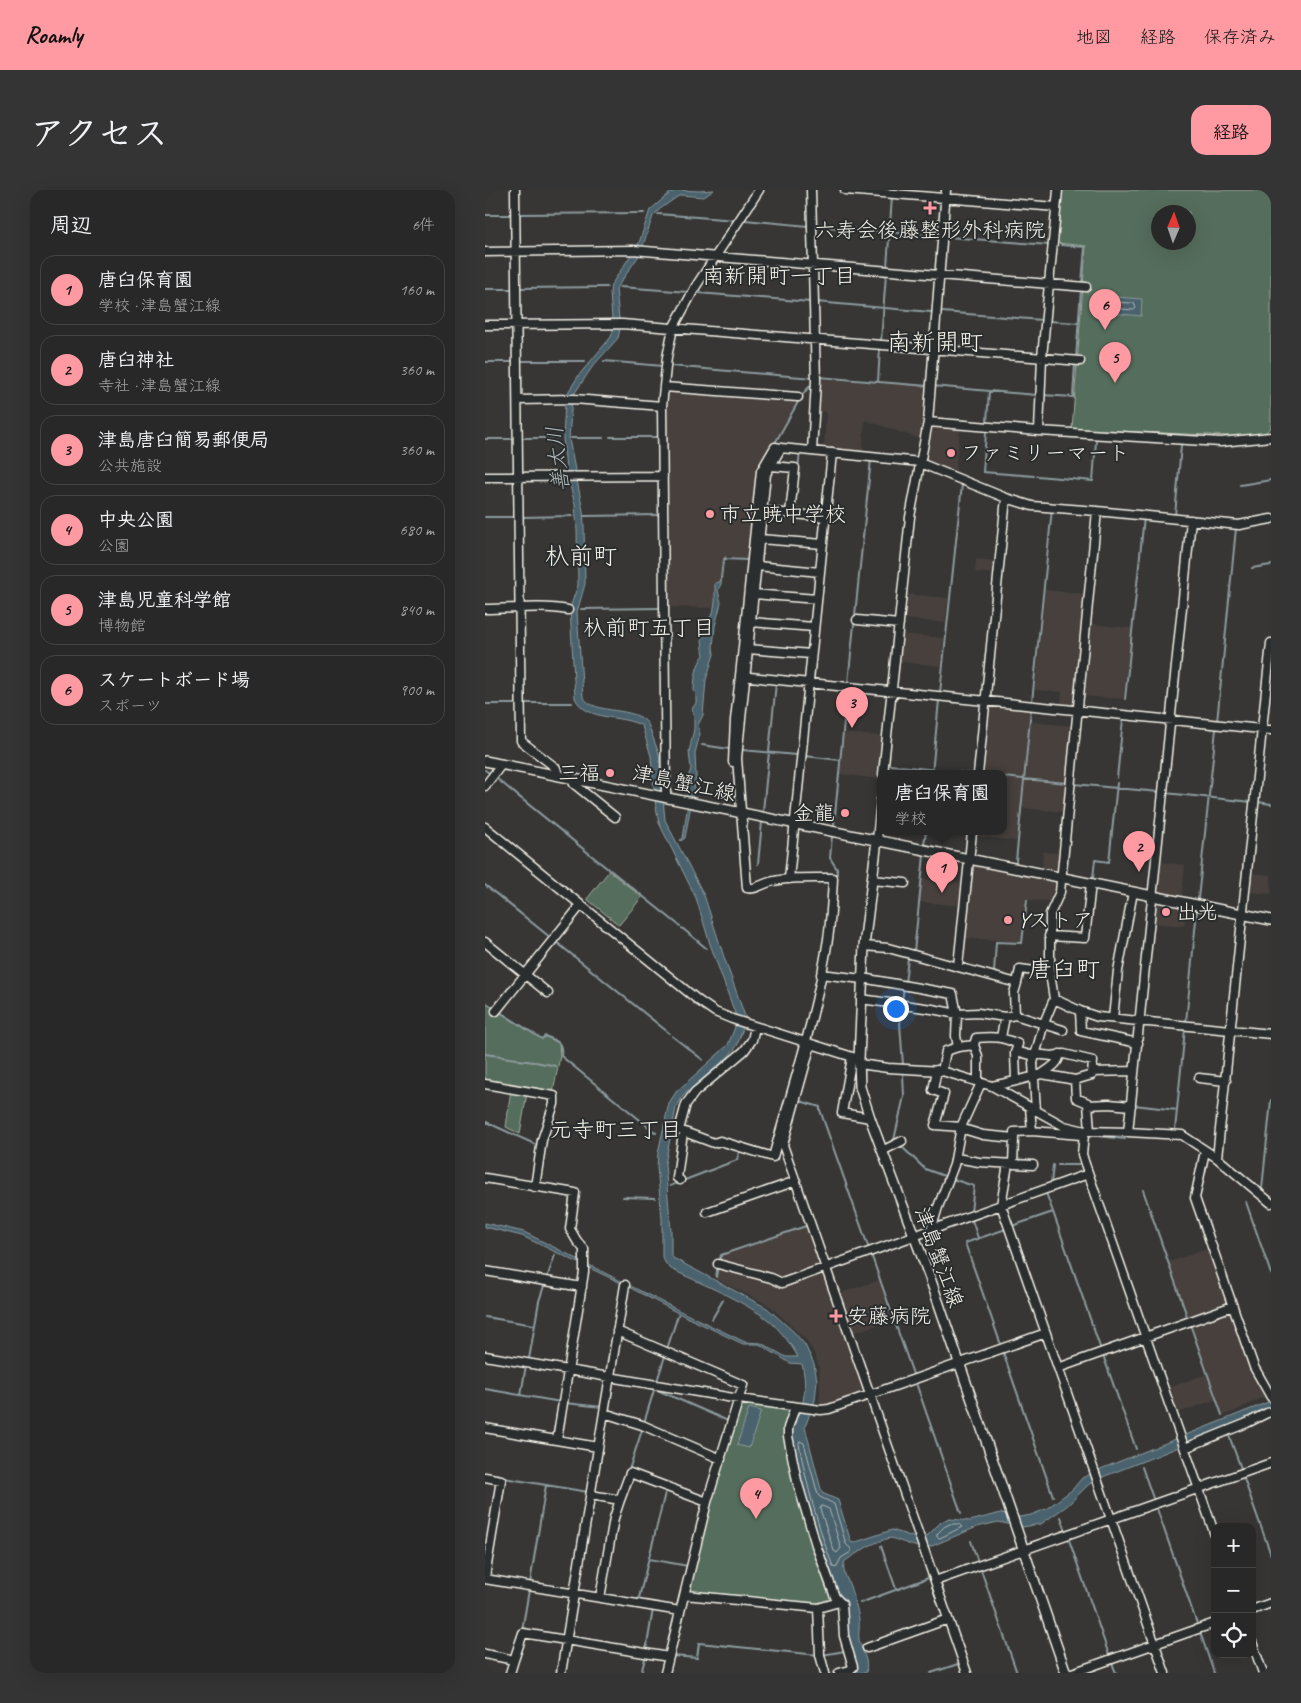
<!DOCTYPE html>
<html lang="ja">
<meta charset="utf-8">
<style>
body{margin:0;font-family:Caveat,"Klee One",sans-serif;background:#353434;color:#f1f3f6}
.controls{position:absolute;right:15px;bottom:15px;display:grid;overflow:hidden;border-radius:10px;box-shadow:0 5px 20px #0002}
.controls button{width:45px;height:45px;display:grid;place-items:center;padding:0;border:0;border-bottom:1px solid #454445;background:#292828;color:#f1f3f6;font:25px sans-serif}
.compass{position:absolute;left:666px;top:15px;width:45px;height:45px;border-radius:50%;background:#292828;box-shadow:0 5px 20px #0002;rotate:2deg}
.you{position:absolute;left:410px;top:818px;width:18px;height:18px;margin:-12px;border:4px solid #fff;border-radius:50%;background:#1a73e8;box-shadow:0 0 0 8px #1a73e833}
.badge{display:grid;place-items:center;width:32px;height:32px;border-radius:50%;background:#ff9aa2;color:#111;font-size:16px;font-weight:700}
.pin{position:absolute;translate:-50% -41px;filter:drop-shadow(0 1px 2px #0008)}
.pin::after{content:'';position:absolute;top:26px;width:18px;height:15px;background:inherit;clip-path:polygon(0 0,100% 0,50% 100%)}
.popup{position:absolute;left:392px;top:580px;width:130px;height:65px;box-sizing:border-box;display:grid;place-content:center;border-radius:10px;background:#292828;filter:drop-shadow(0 1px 4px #0005);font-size:16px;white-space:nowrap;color:#a5a6a8}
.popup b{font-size:19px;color:#f1f3f6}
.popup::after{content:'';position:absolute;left:50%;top:100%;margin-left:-10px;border:10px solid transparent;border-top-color:#292828}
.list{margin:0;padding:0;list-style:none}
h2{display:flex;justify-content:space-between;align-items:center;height:65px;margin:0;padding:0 20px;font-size:21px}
h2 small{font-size:16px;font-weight:400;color:#a5a6a8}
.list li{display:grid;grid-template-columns:32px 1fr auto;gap:15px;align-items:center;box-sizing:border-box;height:70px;margin:0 10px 10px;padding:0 10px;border:1px solid #454445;border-radius:15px}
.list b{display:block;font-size:19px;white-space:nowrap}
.list p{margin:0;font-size:16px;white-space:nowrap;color:#a5a6a8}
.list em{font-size:16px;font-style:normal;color:#a5a6a8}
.icon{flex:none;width:28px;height:28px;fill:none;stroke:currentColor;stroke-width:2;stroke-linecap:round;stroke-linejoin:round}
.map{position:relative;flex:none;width:786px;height:1483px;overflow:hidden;border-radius:15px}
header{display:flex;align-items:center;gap:30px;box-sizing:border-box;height:70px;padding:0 25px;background:#ff9aa2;color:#111}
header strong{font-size:24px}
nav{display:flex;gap:28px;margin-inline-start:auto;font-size:18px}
.intro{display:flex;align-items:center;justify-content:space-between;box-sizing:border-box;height:120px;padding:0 30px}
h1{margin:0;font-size:35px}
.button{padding:12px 22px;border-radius:15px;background:#ff9aa2;color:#111;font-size:18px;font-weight:700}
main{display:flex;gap:30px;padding:0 30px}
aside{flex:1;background:#292828;border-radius:15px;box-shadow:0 5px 20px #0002}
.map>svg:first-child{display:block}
.built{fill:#46403e}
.green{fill:#546d5b;stroke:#a4afa2;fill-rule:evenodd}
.water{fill:#49626d;stroke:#8d9b9e}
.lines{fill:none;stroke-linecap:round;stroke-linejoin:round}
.shore{stroke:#b0b8b7;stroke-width:1}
.stream{stroke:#8d9b9e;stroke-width:2}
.minor-casing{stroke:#f4f1e8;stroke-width:11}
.major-casing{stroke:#f4f1e8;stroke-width:12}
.minor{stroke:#2a2d2e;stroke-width:8}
.major{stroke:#2a2d2e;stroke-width:9}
.poi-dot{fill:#ff9aa2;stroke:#2a2d2e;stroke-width:2}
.labels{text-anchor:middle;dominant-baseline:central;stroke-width:4;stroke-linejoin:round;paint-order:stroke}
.poi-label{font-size:21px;fill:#f4f1e8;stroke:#2a2d2e;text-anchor:start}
.street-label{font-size:21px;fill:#f4f1e8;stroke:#2a2d2e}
.neighbourhood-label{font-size:22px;fill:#f4f1e8;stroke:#2a2d2e}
.water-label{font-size:22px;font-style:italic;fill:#b0b8b7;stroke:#2a2d2e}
.quarter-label{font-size:24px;fill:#f4f1e8;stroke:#2a2d2e}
</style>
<header>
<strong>Roamly</strong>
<nav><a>地図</a><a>経路</a><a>保存済み</a></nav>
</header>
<div class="intro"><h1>アクセス</h1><a class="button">経路</a></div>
<main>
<aside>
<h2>周辺<small>6件</small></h2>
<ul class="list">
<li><span class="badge">1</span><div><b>唐臼保育園</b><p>学校 · 津島蟹江線</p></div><em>160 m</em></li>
<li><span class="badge">2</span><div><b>唐臼神社</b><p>寺社 · 津島蟹江線</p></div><em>360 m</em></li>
<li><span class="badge">3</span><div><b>津島唐臼簡易郵便局</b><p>公共施設</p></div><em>360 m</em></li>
<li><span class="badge">4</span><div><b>中央公園</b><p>公園</p></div><em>680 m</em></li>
<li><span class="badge">5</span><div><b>津島児童科学館</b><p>博物館</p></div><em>840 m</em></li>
<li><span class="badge">6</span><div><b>スケートボード場</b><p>スポーツ</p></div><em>900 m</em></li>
</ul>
</aside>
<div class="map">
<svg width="786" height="1483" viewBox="0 0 786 1483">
<rect width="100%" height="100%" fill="#373635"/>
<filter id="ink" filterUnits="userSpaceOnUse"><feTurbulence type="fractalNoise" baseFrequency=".02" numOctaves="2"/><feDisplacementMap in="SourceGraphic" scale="10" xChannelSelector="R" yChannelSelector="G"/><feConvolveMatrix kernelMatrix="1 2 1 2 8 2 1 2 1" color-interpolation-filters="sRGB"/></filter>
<g filter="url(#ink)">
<!-- built -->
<path class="built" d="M333 189 440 196 435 249 380 230 377 263 339 259 341 222 333 221Z
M183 200 314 208 273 281 263 369 240 367 237 375 235 393H230L229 418 183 417 181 230Z
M449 238 475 240 470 285 440 273 446 241Z
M491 369 513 371 510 384 490 382Z
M560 400 602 404 591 516H576L577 502 550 500Z
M421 404 463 408 460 433 418 429Z
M604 434 647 438 638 509 596 506Z
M417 444 459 448 456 476 415 472Z
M505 513 546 518 538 588 518 586V584H496L503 515Z
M546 532 589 536 583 592 540 588Z
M358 543 397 546 393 589 354 584Z
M518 587 538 589 532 651 489 646V642H518Z
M540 590 583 594 580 622 537 618Z
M558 662 577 663 574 681 557 677Z
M673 672 700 675 697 707 671 701Z
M489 675 572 692 571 703 567 713H564L563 711 541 710 537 752 479 748 487 676Z
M765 683 786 685V704L763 702Z
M437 689 479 693 477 716 435 712Z
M671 711 701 717 699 736 667 733 669 713Z
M322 1036 347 1106 394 1090 407 1130 361 1145 380 1202 345 1214H334L335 1203 334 1177 329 1163 322 1151 285 1116 231 1089 236 1066Z
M725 1058 745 1115 704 1129 684 1072Z
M744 1120 747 1121 782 1206 781 1208 774 1209 755 1219 738 1226 706 1133Z
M722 1184 730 1210 690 1224 681 1198Z"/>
<!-- green -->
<path class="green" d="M577 0H786V238L778 244 746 246 587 239 601 56 572 53ZM674 22H704V52H674Z
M124 681 157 707 134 735 102 709Z
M0 813 57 849 60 846 74 853 75 866 68 903 0 892Z
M26 899 42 903 35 944 21 937Z
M257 1212 306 1220 302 1247 349 1409 348 1411 333 1416 204 1404 203 1401 227 1303 254 1215Z"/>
<!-- water -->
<path class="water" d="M192 0 214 1 229 0 219 7 196 5 192 7 175 19 168 26 155 64 131 99 135 139 133 148 108 176 87 207 84 249 98 321 99 334 100 394 92 422 98 507C110 526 150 515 163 534L174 564 180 630 219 705 239 767 261 829 252 856 243 867 198 906 191 918 180 974 186 1041V1065L188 1068 282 1118 309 1142 320 1155 329 1174 332 1190 330 1210 320 1237 337 1303 353 1310 366 1352 368 1353 407 1340 431 1348H440L456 1332 465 1329 485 1331 516 1323 535 1327 546 1325 561 1319 587 1300 597 1288 618 1278 786 1211V1220L763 1230 620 1286 603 1295 583 1315 556 1334 537 1337 513 1332 492 1337 442 1358H435L406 1348C389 1351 374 1362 360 1371 356 1380 362 1388 365 1396 368 1407 373 1419 374 1430 375 1436 373 1444 374 1450 377 1463 384 1468 381 1483H365L371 1479C362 1455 361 1429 353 1405 336 1353 314 1303 308 1248 306 1238 310 1232 314 1223 321 1207 321 1191 317 1174L305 1173 274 1154H258L193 1123 138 1094 37 1046 0 1037V1033L39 1042 195 1121 260 1152 276 1153 301 1167H313C305 1152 290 1133 275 1124 247 1106 215 1093 186 1079L181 1074 177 1067V1029L172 977 173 963 184 913 191 902 243 855 250 837 251 826 225 754 211 708 174 633 170 611 166 566 157 536C137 524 101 532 90 508L85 418 93 395 92 340 90 315 81 279 78 248 80 213 82 204 94 185 126 147 128 141 125 103 126 95 154 53 165 20 185 3Z
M617 106 657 109 656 126 616 122Z
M240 367H241L238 375 236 394 233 400 236 413 230 436 228 457 229 464 221 490 218 525 213 535 215 544 210 563 211 587 200 648 196 651 195 650 198 648 203 613 201 593 206 579 204 562 209 539V526L207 519 211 513V504L209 502C209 489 211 475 219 465 216 450 215 435 228 424L230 412V393L235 392 237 375Z
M264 1218 276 1221 264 1258 252 1255Z"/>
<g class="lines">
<!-- shore -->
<path class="shore" d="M624 112 649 113 651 118 649 120 624 118 622 115Z
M315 1251 319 1253 333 1305 335 1307 349 1314 361 1354 366 1359V1362L356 1368 351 1378 348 1377C333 1337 322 1296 314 1254Z
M337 1316 344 1319 356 1358 352 1363 349 1361 335 1319Z
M465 1334H474L477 1337 455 1348 452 1347V1344L459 1337Z"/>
<!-- stream -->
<path class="stream" d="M33 24 159 23
M173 24 251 30
M0 25H28
M260 30 323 36
M330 36 452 46
M463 47 564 55
M576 55 600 57 597 93
M402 77 407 7
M135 97 204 102
M35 98 122 97
M0 99H29
M213 103 326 112
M331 112 446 122
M457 122 557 130
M564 131 594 133
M396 151 401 84
M591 168 596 100
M35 171H100
M119 171 178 176
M0 172H30
M185 176 328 188
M333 187 443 196
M393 192 395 157
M447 196 552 205
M557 205 588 207 590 173
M502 232 504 201
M501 243 498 282 549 286
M125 247H174
M35 248H74
M86 248H118
M0 249H30
M290 253 317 205 326 195
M313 279 315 262
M552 286 608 291 611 251
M755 295 786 290
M99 326 175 325
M690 326 696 255
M0 327H30
M36 327 87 326
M239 369 264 370
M767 378 786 375
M96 419 176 418
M363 493 386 269
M455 503 477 294
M640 509 659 327
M547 512 567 319
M38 513H87
M0 514H33
M732 532 751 338
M217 555 244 559
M257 560 311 565
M320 566 355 570
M405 575 490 584
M0 580 6 584
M447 584 454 510
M518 587 582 593
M11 588 123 679
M632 588 638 529
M589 594 674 602
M680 603 767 612
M773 612 786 614
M278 621 291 493
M349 635 362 501
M347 646 345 668 352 679 351 714 349 732
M439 654 441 642
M531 671 546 519
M273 674 277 632
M125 680 195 736
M608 688 610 670 624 672 632 593
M0 695 66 748
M713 709 731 539
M197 738 221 758
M70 751 184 843
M429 762 439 665
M505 782H509L511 752 537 753 542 710
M420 793 423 768 442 772
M0 812 11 819
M417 812 419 797
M417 818 415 834 418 875
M15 822 57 849 60 846C71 851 78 851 76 866L131 911
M701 832 712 720
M187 846 218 870
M326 849 330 832
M0 864 15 866
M17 867 32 869
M34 870 49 872
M51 872 60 874
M62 874 70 876
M315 911 335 917V920L384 1059
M133 912 171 943
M649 915 692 920
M0 935 1 932 54 956
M692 941 690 940 700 839
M603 945 640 949V945
M409 950 419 906 418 884
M401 954 410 951
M414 954 440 979 462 987
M573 975H597V974
M467 989 489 996 486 1022
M200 990 252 970 255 959
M566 994 568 975
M185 996 195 992
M777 999 786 910
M658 1000 703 1129
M138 1007 170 1008
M761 1012 786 1084
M568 1022 616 1160
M487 1030 493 1048
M527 1036 568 1022 561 1003
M386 1064 428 1184
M234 1072 236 1065 321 1036
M231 1087 233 1075
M62 1088 70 1065
M0 1127 49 1135
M227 1129 238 1110
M705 1134 737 1225
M516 1155 480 1053 521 1039
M182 1159 193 1125
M518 1162 568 1306
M618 1165 651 1259
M44 1169 54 1111 60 1093
M172 1191 181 1163
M431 1193 476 1323
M0 1199 76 1212
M170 1199 243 1231
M36 1205 41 1175
M80 1213 117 1217
M329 1225 336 1223
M159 1233 169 1200
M743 1243 757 1281
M657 1277 669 1311
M144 1280 158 1237
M758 1286 786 1365
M19 1288 103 1302
M671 1316 712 1434
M576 1327 581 1341
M583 1347 624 1465
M486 1351 493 1372
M396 1356 411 1399
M164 1369 203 1376
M495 1377 532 1483
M45 1393 61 1295
M153 1412 181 1299
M375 1413 446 1387
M37 1441 44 1400
M715 1442 729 1483
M161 1461 168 1419
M337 1465 360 1461
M188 1466 212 1468 214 1453 333 1465
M627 1473 631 1483
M156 1483 161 1465
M446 1483 476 1473"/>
<defs>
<path id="minor" d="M30 0 36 551 71 578 73 585
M326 0 331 191 327 261
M360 0 571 17
M0 62 148 60 601 97
M0 135 137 134 595 171
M179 197 313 207
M33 210 89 209 177 216
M443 232 554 241 736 252 786 247
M554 241 557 167 573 0
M435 273 521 308 547 316 612 321 754 335 786 329
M286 276 310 278 305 323
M0 287 178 286
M277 321 341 327
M275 349 338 354
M272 376 335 382
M269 404 332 409
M0 419C28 419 56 415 83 420
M372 430 414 434
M266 432 329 437
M263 459 326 464
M255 486 276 281 290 257 296 258
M248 572 250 530 255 486 786 540
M398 584 425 327 443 232 461 0
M493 584 521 308
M86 588 89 594 130 627
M0 596 17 574
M181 607 177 216 182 167 188 138 211 96 274 0
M0 637 214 811 230 822 247 829 374 869
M392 650 396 610
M304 689 347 263
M387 690 420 693
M564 746 600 748 606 693
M0 752 63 803
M379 756 403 758 532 793 529 803 530 825
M473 776 487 642
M336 784 377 789
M377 788 468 804 472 824 471 846 473 857
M532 793 535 779 565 783
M376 809 447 819 472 824 493 823 520 827 530 825 578 840
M569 809 595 821 613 827 786 844
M11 821 96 715
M595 821 596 841 653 853
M628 828 633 781 648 702
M270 837 267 850 259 861 210 902 201 914 194 940 229 953 235 951 288 967C308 895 332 823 343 749 346 729 347 708 348 688 327 688 305 687 285 692 277 694 270 700 262 698L252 568 281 284 296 258 435 272
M516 847 520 827
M326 854 298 955 482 1483
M489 855 493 866V892
M531 861 549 866
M367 867 357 923 385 928
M374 874 403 878 457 881 507 896 579 936 600 941 643 942 697 945 732 968 786 1013
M452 880 448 900 459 904 450 935 476 937
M457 881 461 861 473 857 489 855 491 848C509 846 517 847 533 854L530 863 531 891 557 884 590 890 607 885 608 871 579 864 567 866 549 864
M607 882 649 881
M557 884C565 878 573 875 575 864
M714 888 741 891
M590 890 591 908 603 913 605 942
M0 894 69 906V914L57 950 50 997
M507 896 531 891
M603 915 624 914 646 916
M545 917 547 941
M551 921 548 873 559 833 569 809 565 783V724L575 702 612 321
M475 938 498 945 529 948V942L547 941 596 945
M643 942 706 330
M599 945 597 964 599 971 730 1345
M397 961 417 951
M720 961 710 1008 769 1177 786 1207
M471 968 494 972 548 975
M732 968 786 453
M523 974 516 1015 680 1483
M528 974 529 948
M0 988 90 1003 85 1039 92 1051 99 1059V1082L72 1250
M195 990 192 988 198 942
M222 1022 311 991
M446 1040 453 1017 469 975 476 937 496 893
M233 1074 286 1088 297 1093 603 984
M0 1081 97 1097
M132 1141 258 1195 222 1312 180 1483
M0 1166 254 1209 336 1220 344 1219 561 1143
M573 1178 748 1116
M310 1217 303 1238V1246L312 1291 331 1355 350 1407 357 1414 359 1446 368 1477 365 1480 354 1483
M119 1223 157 1235 236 1269
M0 1238 113 1257
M700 1258 762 1233 782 1223 786 1222
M0 1287 16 1290 0 1387
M106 1305 135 1310 145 1283 222 1312
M0 1389 195 1421
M450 1391 786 1273
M200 1405 333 1418 354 1412
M115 1408 129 1328 135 1310
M333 1418 335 1465 340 1483
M767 1420 786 1413
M767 1452 778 1483
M382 1458 463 1429
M0 1464 29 1470 25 1483
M29 1470 38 1443 184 1467
M76 1483 140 1095
M587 1483 730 1433"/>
<path id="major" d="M0 571 786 730
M392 650 379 756 374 869 375 897 385 928 445 1088 581 1483"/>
</defs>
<!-- minor casing -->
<use href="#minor" class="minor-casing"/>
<!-- major casing -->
<use href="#major" class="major-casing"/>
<!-- minor -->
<use href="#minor" class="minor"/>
<!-- major -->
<use href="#major" class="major"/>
</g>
</g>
<!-- markers -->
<g class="poi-dot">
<path d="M442.5 10.5h5v5h5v5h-5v5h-5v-5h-5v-5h5z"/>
<circle cx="466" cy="263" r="5"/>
<circle cx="225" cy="324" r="5"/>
<circle cx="125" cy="583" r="5"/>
<circle cx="360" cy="623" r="5"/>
<circle cx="681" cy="722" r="5"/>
<circle cx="523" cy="730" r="5"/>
<path d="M348.5 1118.5h5v5h5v5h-5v5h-5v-5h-5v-5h5z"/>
</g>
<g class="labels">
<!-- poi labels -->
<g class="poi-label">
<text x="445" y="40" text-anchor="middle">六寿会後藤整形外科病院</text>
<text x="476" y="263">ファミリーマート</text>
<text x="235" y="324">市立暁中学校</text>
<text x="115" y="583" text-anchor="end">三福</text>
<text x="350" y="623" text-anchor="end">金龍</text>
<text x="691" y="722">出光</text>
<text x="533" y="730">Yストア</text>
<text x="362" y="1126">安藤病院</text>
</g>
<!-- street labels -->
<g class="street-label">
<text transform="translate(199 593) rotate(12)">津島蟹江線</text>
<text transform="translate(454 1067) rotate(70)">津島蟹江線</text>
</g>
<!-- neighbourhood labels -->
<g class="neighbourhood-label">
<text x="294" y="86">南新開町一丁目</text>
<text x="164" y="438">杁前町五丁目</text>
<text x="131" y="940">元寺町三丁目</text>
</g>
<!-- water labels -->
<g class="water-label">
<text transform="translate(73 269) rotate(-96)">善太川</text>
</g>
<!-- quarter labels -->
<g class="quarter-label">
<text x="450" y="152">南新開町</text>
<text x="96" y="366">杁前町</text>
<text x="579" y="779">唐臼町</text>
</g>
</g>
</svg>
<div class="controls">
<button>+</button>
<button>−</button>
<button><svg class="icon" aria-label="locate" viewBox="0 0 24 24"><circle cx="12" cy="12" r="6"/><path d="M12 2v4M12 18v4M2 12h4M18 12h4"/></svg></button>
</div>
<svg class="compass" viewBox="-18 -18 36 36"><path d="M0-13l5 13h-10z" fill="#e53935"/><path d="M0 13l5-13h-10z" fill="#a5a6a8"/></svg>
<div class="you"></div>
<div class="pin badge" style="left:457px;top:703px">1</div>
<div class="popup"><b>唐臼保育園</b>学校</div>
<div class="pin badge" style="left:654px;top:682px">2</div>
<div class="pin badge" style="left:367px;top:538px">3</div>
<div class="pin badge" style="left:271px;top:1329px">4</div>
<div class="pin badge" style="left:630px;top:193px">5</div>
<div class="pin badge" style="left:620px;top:140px">6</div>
</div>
</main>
